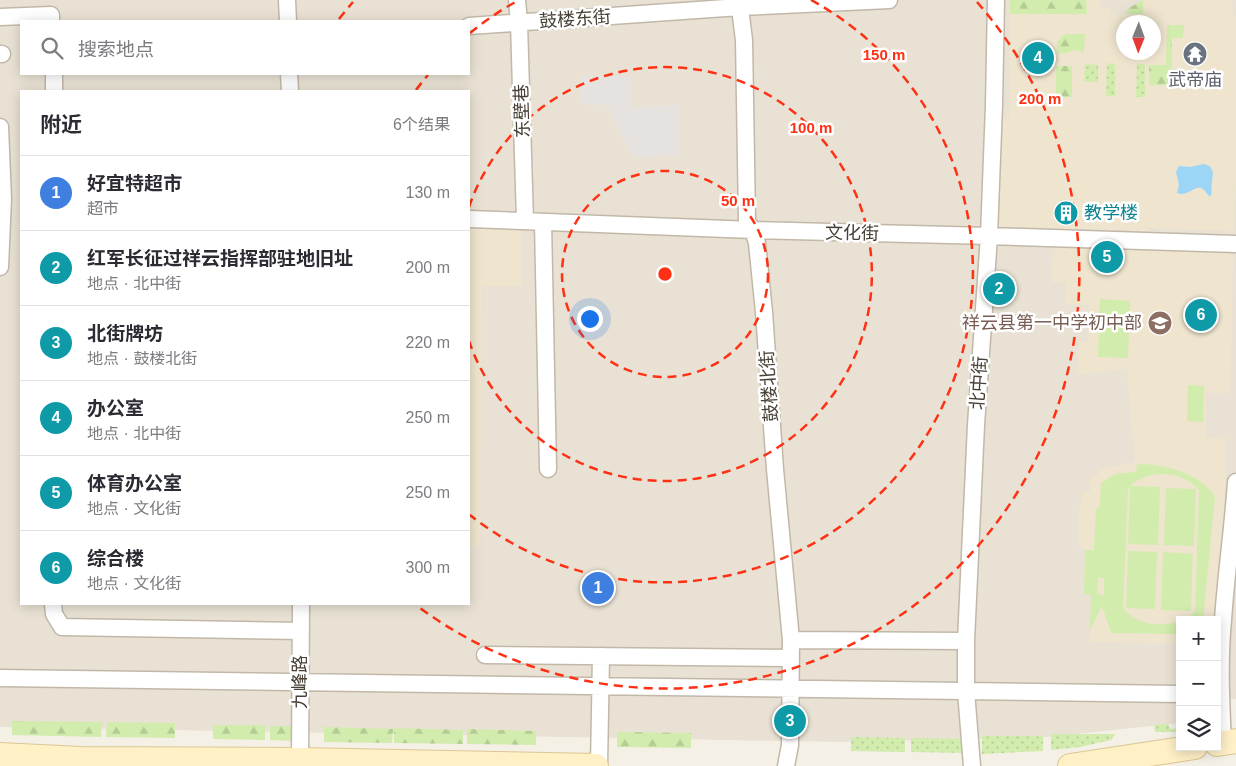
<!DOCTYPE html>
<html lang="zh">
<meta charset="utf-8">
<style>
body{margin:0;font-family:Arial,"Noto Sans SC",sans-serif;background:#f7f7f7;color:#2b2b33}
.controls{position:absolute;right:15px;bottom:15px;display:grid;overflow:hidden;border-radius:0px;box-shadow:0 2px 12px #0003}
.controls button{width:45px;height:45px;display:grid;place-items:center;padding:0;border:0;border-bottom:1px solid #e1e1e2;background:#fff;color:#2b2b33;font:25px sans-serif}
.compass{position:absolute;left:1116px;top:15px;width:45px;height:45px;border-radius:50%;background:#fff;box-shadow:0 2px 12px #0003;rotate:181deg}
.you{position:absolute;left:589px;top:318px;width:18px;height:18px;margin:-12px;border:4px solid #fff;border-radius:50%;background:#1a73e8;box-shadow:0 0 0 8px #1a73e833}
.badge{display:grid;place-items:center;width:32px;height:32px;border-radius:50%;background:#2563eb;color:#fff;font-size:16px;font-weight:700}
.pin{position:absolute;translate:-50% -50%;border:2px solid #fff;box-shadow:0 1px 5px #0006}
.list{margin:0;padding:0;list-style:none}
h2{display:flex;justify-content:space-between;align-items:center;height:65px;margin:0;padding:0 20px;font-size:21px}
h2 small{font-size:16px;font-weight:400;color:#7c7c81}
.list li{display:grid;grid-template-columns:32px 1fr auto;gap:15px;align-items:center;box-sizing:border-box;height:75px;padding:0 20px;border-top:1px solid #e1e1e2}
.list b{display:block;font-size:19px;white-space:nowrap}
.list p{margin:0;font-size:16px;white-space:nowrap;color:#7c7c81}
.list em{font-size:16px;font-style:normal;color:#7c7c81}
.icon{flex:none;width:28px;height:28px;fill:none;stroke:currentColor;stroke-width:2;stroke-linecap:round;stroke-linejoin:round}
.map{position:relative;flex:none;width:1236px;height:766px;overflow:hidden}
.search{position:absolute;background:#fff;box-shadow:0 2px 12px #0003;left:20px;top:20px;width:450px;height:55px;display:flex;align-items:center;gap:12px;box-sizing:border-box;padding:0 18px;border-radius:0px;color:#7c7c81;font-size:19px}
.panel{position:absolute;background:#fff;box-shadow:0 2px 12px #0003;left:20px;top:90px;width:450px;height:515px;border-radius:0px}
.map>svg:first-child{display:block}
.residential{fill:#e9e2d4;fill-rule:evenodd}
.education{fill:#efe5cf;fill-rule:evenodd}
.grass{fill:url(#grass-dots)}
.forest{fill:url(#forest-firs)}
.garden{fill:#d1ecac;fill-rule:evenodd}
.parking{fill:#e5e2df}
.water{fill:#9dd5f7}
.lines{fill:none;stroke-linecap:round;stroke-linejoin:round}
.street-casing{stroke:#c1b8a8;stroke-width:19}
.secondary-casing{stroke:#dcc694;stroke-width:26}
.street{stroke:#fff;stroke-width:16}
.secondary{stroke:#fff0c6;stroke-width:24}
.ring{fill:none;stroke:#ff3013;stroke-width:2.5;stroke-dasharray:9 6}
.labels{text-anchor:middle;dominant-baseline:central;stroke-width:5;stroke-linejoin:round;paint-order:stroke}
.street-label{font-size:18px;fill:#484035;stroke:#fff}
.worship-label{font-size:18px;fill:#5b616d;stroke:#fff}
.culture-label{font-size:18px;fill:#0d838f;stroke:#fff;text-anchor:start}
.education-label{font-size:18px;fill:#785e54;stroke:#fff;text-anchor:end}
.centre{fill:#ff3013;stroke:#fff;stroke-width:2.5}
.ring-label{font-size:15px;text-anchor:middle;font-weight:bold;fill:#ff3013;stroke:#fff;stroke-width:5;stroke-linejoin:round;paint-order:stroke}
</style>
<div class="map">
<svg width="1236" height="766" viewBox="0 0 1236 766">
<defs>
<pattern id="grass-dots" width="8" height="8" patternUnits="userSpaceOnUse" patternTransform="scale(1.25)"><rect width="8" height="8" fill="#d1ecac"/><path d="M2 2h.1M6 6h.1" fill="none" stroke="#b5cb95" stroke-width="1.8" stroke-linecap="round"/></pattern>
<pattern id="forest-firs" width="22" height="20" patternUnits="userSpaceOnUse" patternTransform="scale(1.25)"><rect width="22" height="20" fill="#d1ecac"/><path d="M5 1l3.5 6h-7zM16 11l3.5 6h-7z" fill="#b5cb95"/></pattern>
</defs>
<rect width="100%" height="100%" fill="#f5f0e6"/>
<!-- residential -->
<path class="residential" d="M0 0H1236V699H1230L1217 709V620H1180V723L1047 737 839 742 0 727ZM21 21H469V74H21ZM1124 22H1154V52H1124ZM21 91H469V604H21Z"/>
<!-- education -->
<path class="education" d="M1010 0H1100V8H1109V15L1143 14V0H1232L1233 16H1236V175L1234 231 1147 228V246L1224 247 1233 254 1230 393H1206V438L1226 437 1225 484 1215 620H1180V644L1090 642 1091 595 1084 594 1085 549 1079 548V508L1082 504V492H1090V476H1098V470L1135 462 1127 369 1076 374 1080 341 1088 342 1089 305 1065 304 1066 282H1052L1053 244 1132 245 1133 230 997 227 1002 118 1010 117ZM1124 22H1154V52H1124Z
M469 223 522 224V286H482L480 547H469Z"/>
<!-- grass -->
<path class="grass" d="M1107 63 1115 64V96H1106Z
M1085 64 1098 65V82L1084 81Z
M1137 64H1145V97H1136Z
M1168 724 1170 729 1180 728V732H1155L1154 725Z
M1051 734H1116L1111 740 1080 747 1051 750Z
M982 736H1043V751L982 754Z
M851 737 905 738V752L851 751Z
M911 738 964 739V753L911 752Z"/>
<!-- forest -->
<path class="forest" d="M1010 0H1086L1087 14H1010Z
M1143 0V14H1125L1129 8Z
M1167 25H1184L1183 38H1172V69H1181V85H1149V65H1166Z
M1065 34H1085L1084 52 1073 50 1067 53 1057 54V42Z
M1056 66H1072V97H1056Z
M12 721 102 722 101 737 12 735Z
M107 722 175 723V738L106 737Z
M213 725H265V740L213 739Z
M270 726H296V741L270 740Z
M324 727 393 729 392 743 324 742Z
M394 728 463 730V744L394 743Z
M467 729 536 731V745L467 744Z
M617 732 691 733V748L617 747Z"/>
<!-- garden -->
<path class="garden" d="M1100 299 1130 301 1128 358 1098 357Z
M1188 385 1204 386 1203 422 1187 421Z
M1137 464C1157 464 1180 468 1198 480 1204 484 1210 490 1215 496L1203 620H1183L1191 616 1195 611 1199 490C1183 470 1144 468 1128 489L1123 608C1137 625 1160 628 1180 621V634L1111 633 1102 606 1090 630 1091 595 1084 594 1085 550H1094L1096 509 1100 506 1101 483 1115 474 1136 472ZM1098 578H1104V595L1097 594Z
M1130 486 1160 487 1158 545 1128 544Z
M1166 488 1196 489 1194 546 1164 545Z
M1128 551 1157 552 1155 609 1126 608Z
M1163 552 1193 554 1191 611 1161 610Z"/>
<!-- parking -->
<path class="parking" d="M582 76H630L631 108 678 105 679 155 634 157 622 138 608 105 582 104Z"/>
<!-- water -->
<path class="water" d="M1204 164C1215 167 1213 173 1212 183 1211 188 1212 191 1211 196H1209C1207 194 1206 192 1204 190 1196 182 1188 198 1177 193L1179 185 1176 172 1179 166 1190 167Z"/>
<g class="lines">
<defs>
<path id="street" d="M287 0 288 21
M517 0 519 23 525 221
M739 0 744 40 747 222 753 230 757 243 764 312 775 469 791 640 790 745 786 766
M0 17 51 15V21
M469 26 740 7 889 0
M0 54H2
M54 74V91
M289 74 290 91
M0 127 3 199 0 267
M469 219 753 230 989 236 1236 244
M543 222 548 469
M53 604 54 614 62 627 301 631
M791 640 966 641
M485 655 791 658
M0 678 1180 694
M1223 743C1221 702 1219 661 1223 620 1226 574 1233 528 1236 482
M300 760 301 604
M599 766 601 656
M972 766 966 691V641L976 425 989 236 994 105 996 0"/>
<path id="secondary" d="M1217 744 1236 741
M0 755 81 759 300 760 596 766
M1070 766 1195 747"/>
</defs>
<!-- street casing -->
<use href="#street" class="street-casing"/>
<!-- secondary casing -->
<use href="#secondary" class="secondary-casing"/>
<!-- street -->
<use href="#street" class="street"/>
<!-- secondary -->
<use href="#secondary" class="secondary"/>
</g>
<!-- distance rings -->
<g class="ring">
<circle cx="665" cy="274" r="103"/>
<path d="M469 207A207 207 0 1 1 469 341"/>
<path d="M416 90A310 310 0 0 1 428 75M470 33A310 310 0 0 1 519 0M811 0A310 310 0 1 1 470 515"/>
<path d="M339 19A414 414 0 0 1 353 2M977 2A414 414 0 0 1 416 605"/>
</g>
<!-- icons -->
<defs>
<symbol id="temple-disc" viewBox="-11 -11 22 22"><circle r="9.5" fill="#6b7280" stroke="#fff"/><path d="M0-6L5-2H3V0L6.5 2.5H4V6H1.5V3h-3V6H-4V2.5H-6.5L-3 0V-2H-5Z" fill="#fff"/></symbol>
<symbol id="building-disc" viewBox="-11 -11 22 22"><circle r="9.5" fill="#0f9aa8" stroke="#fff"/><path d="M-4-6H4V6H1V3H-1V6H-4ZM-2.5-4.3h1.7v1.8h-1.7ZM.8-4.3h1.7v1.8H.8ZM-2.5-1h1.7V.8h-1.7ZM.8-1h1.7V.8H.8Z" fill="#fff"/></symbol>
<symbol id="school-disc" viewBox="-11 -11 22 22"><circle r="9.5" fill="#8d6e63" stroke="#fff"/><path d="M0-5L7-2L0 1L-7-2ZM-4 1L0 2.5L4 1V4Q0 6-4 4Z" fill="#fff"/></symbol>
</defs>
<g fill-rule="evenodd">
<use href="#temple-disc" x="1181" y="40" width="28" height="28"/>
<use href="#building-disc" x="1052" y="199" width="28" height="28"/>
<use href="#school-disc" x="1146" y="309" width="28" height="28"/>
</g>
<g class="labels">
<!-- street labels -->
<g class="street-label">
<text transform="translate(575 19) rotate(-4)">鼓楼东街</text>
<text transform="translate(522 111) rotate(-92)">东壁巷</text>
<text transform="translate(852 233) rotate(1)">文化街</text>
<text transform="translate(979 383) rotate(-86)">北中街</text>
<text transform="translate(769 386) rotate(-94)">鼓楼北街</text>
<text transform="translate(300 682) rotate(-90)">九峰路</text>
</g>
<!-- worship labels -->
<g class="worship-label">
<text x="1195" y="80">武帝庙</text>
</g>
<!-- culture labels -->
<g class="culture-label">
<text x="1084" y="213">教学楼</text>
</g>
<!-- education labels -->
<g class="education-label">
<text x="1142" y="323">祥云县第一中学初中部</text>
</g>
</g>
<circle cx="665" cy="274" r="8" class="centre"/>
<g class="ring-label">
<text x="884" y="60">150 m</text>
<text x="1040" y="104">200 m</text>
<text x="811" y="133">100 m</text>
<text x="738" y="206">50 m</text>
</g>
</svg>
<div class="controls">
<button>+</button>
<button>−</button>
<button><svg class="icon" aria-label="layers" viewBox="0 0 24 24"><path d="M12 4l9 5-9 5-9-5zM3 14l9 5 9-5"/></svg></button>
</div>
<svg class="compass" viewBox="-18 -18 36 36"><path d="M0-13l5 13h-10z" fill="#e53935"/><path d="M0 13l5-13h-10z" fill="#7c7c81"/></svg>
<div class="you"></div>
<div class="pin badge" style="left:598px;top:588px;background:#3f7fe0">1</div>
<div class="pin badge" style="left:999px;top:289px;background:#0f9aa8">2</div>
<div class="pin badge" style="left:790px;top:721px;background:#0f9aa8">3</div>
<div class="pin badge" style="left:1038px;top:58px;background:#0f9aa8">4</div>
<div class="pin badge" style="left:1107px;top:257px;background:#0f9aa8">5</div>
<div class="pin badge" style="left:1201px;top:315px;background:#0f9aa8">6</div>
<div class="search"><svg class="icon" aria-label="search" viewBox="0 0 24 24"><circle cx="10" cy="10" r="6"/><path d="M15 15l6 6"/></svg>搜索地点</div>
<section class="panel">
<h2>附近<small>6个结果</small></h2>
<ul class="list">
<li><span class="badge" style="background:#3f7fe0">1</span><div><b>好宜特超市</b><p>超市</p></div><em>130 m</em></li>
<li><span class="badge" style="background:#0f9aa8">2</span><div><b>红军长征过祥云指挥部驻地旧址</b><p>地点 · 北中街</p></div><em>200 m</em></li>
<li><span class="badge" style="background:#0f9aa8">3</span><div><b>北街牌坊</b><p>地点 · 鼓楼北街</p></div><em>220 m</em></li>
<li><span class="badge" style="background:#0f9aa8">4</span><div><b>办公室</b><p>地点 · 北中街</p></div><em>250 m</em></li>
<li><span class="badge" style="background:#0f9aa8">5</span><div><b>体育办公室</b><p>地点 · 文化街</p></div><em>250 m</em></li>
<li><span class="badge" style="background:#0f9aa8">6</span><div><b>综合楼</b><p>地点 · 文化街</p></div><em>300 m</em></li>
</ul>
</section>
</div>
